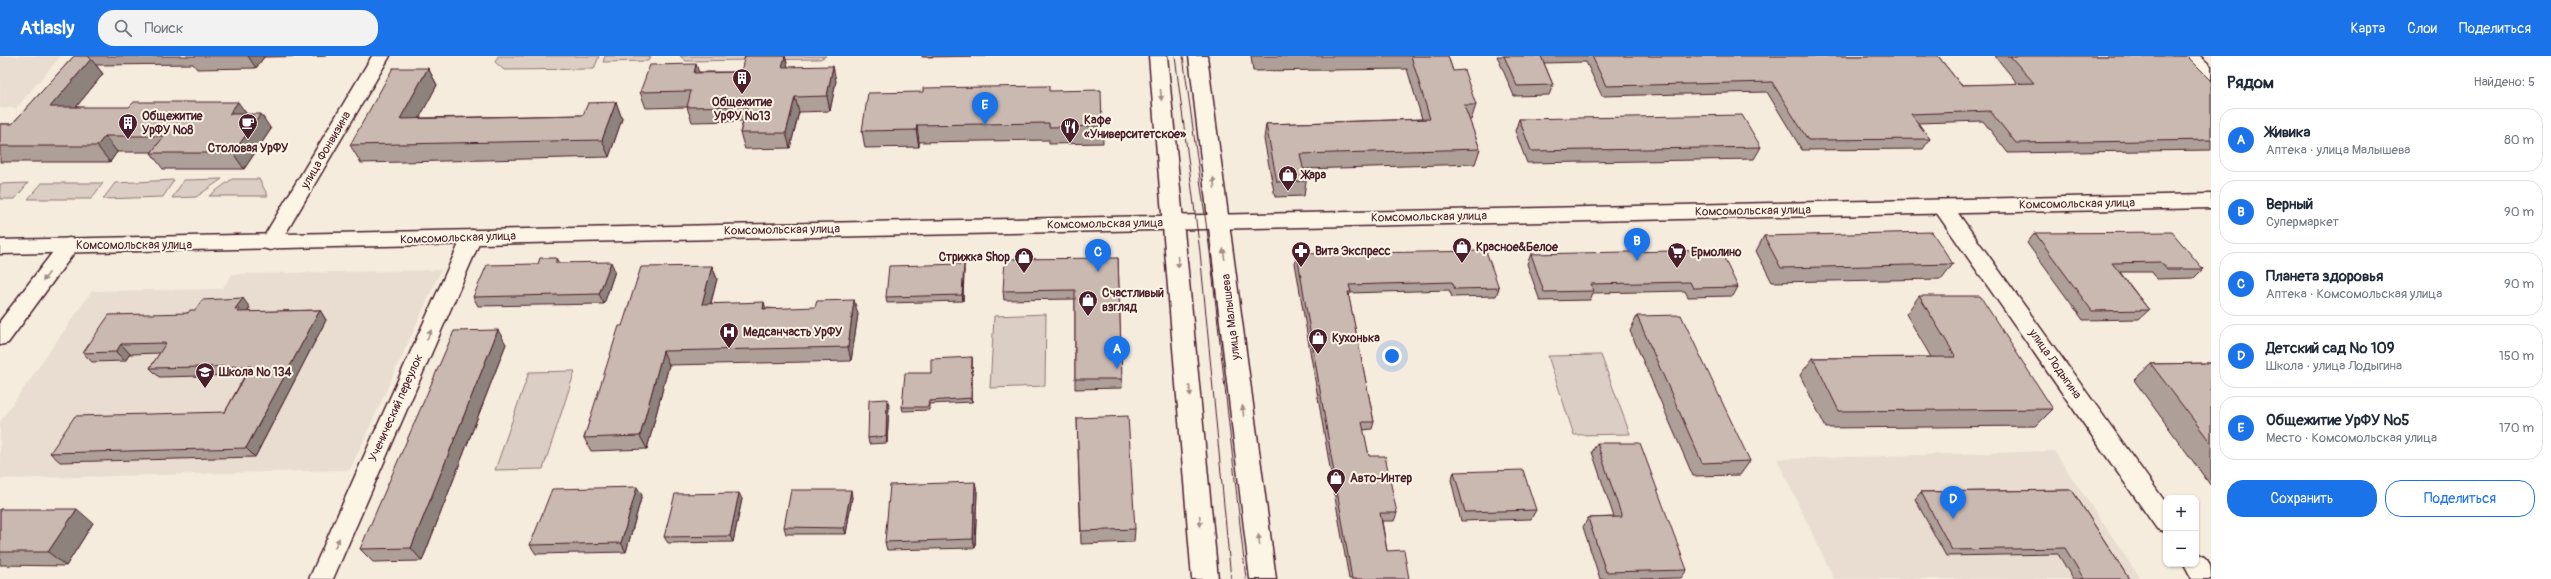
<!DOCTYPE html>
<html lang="ru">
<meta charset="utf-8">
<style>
body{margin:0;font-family:Pangolin,sans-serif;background:#f2f2f3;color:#1f2937}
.controls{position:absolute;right:12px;bottom:12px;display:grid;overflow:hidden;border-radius:8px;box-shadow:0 1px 3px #0004}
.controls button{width:36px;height:36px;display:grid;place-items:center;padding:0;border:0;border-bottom:1px solid #e0e1e3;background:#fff;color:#1f2937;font:20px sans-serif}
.you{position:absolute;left:1392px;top:300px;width:14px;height:14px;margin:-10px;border:3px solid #fff;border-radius:50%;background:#1a73e8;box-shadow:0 0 0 6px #1a73e833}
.badge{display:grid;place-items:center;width:26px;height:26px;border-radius:50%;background:#1a73e8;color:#fff;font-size:13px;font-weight:700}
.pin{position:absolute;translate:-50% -33px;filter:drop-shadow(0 1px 2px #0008)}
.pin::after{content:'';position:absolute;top:21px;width:14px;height:12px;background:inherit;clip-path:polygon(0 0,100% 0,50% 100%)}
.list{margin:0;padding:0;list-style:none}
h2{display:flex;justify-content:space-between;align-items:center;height:52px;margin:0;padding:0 16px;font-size:17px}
h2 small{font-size:13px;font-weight:400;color:#747a83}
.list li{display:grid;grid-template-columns:26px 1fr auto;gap:12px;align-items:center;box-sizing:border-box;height:64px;margin:0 8px 8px;padding:0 8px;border:1px solid #e0e1e3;border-radius:16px}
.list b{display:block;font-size:15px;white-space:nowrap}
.list p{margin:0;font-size:13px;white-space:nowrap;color:#747a83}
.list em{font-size:13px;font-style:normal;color:#747a83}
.actions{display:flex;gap:8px;padding:12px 16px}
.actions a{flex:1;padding:9px 0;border:1px solid #1a73e8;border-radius:16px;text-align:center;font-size:14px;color:#1a73e8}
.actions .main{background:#1a73e8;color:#fff}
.icon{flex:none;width:22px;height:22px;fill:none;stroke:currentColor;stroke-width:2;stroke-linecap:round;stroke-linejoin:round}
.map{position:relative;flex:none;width:2211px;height:523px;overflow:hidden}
header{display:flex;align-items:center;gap:24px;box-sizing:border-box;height:56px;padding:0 20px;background:#1a73e8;color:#fff}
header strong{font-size:19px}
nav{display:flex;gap:22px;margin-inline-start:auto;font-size:14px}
.search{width:280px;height:36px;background:#f2f2f3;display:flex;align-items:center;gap:10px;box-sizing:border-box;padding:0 14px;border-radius:16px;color:#747a83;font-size:15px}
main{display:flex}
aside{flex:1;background:#fff}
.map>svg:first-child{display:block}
.built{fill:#e8ddd0}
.green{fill:#dbcec4;stroke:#927678}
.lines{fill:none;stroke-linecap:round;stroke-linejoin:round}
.minor-casing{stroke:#4a1f2b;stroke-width:3}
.secondary-casing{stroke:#4a1f2b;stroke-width:3}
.primary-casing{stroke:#4a1f2b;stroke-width:3}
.minor{fill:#fcf5e5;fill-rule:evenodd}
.secondary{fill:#fcf5e5;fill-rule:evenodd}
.primary{fill:#fcf5e5;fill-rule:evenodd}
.tram{stroke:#4a1f2b;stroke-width:1}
.wall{fill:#ae9f98;stroke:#4a1f2b}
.shaded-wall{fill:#8d827c;stroke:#4a1f2b}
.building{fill:#cab9b1;stroke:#4a1f2b}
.oneway{fill:#a38a88}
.labels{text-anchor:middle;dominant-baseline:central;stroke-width:4;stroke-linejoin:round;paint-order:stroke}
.poi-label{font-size:12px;font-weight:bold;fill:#4a1f2b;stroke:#fcf5e5;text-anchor:start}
.street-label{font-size:12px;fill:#4a1f2b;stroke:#fcf5e5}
</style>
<header>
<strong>Atlasly</strong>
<div class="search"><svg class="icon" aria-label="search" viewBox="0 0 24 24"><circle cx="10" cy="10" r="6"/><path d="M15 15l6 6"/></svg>Поиск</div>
<nav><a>Карта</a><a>Слои</a><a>Поделиться</a></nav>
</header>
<main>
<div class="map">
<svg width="2211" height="523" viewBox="0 0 2211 523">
<rect width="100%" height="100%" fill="#f5ecde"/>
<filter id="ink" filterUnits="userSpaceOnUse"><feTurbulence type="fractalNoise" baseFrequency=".025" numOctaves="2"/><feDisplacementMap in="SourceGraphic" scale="8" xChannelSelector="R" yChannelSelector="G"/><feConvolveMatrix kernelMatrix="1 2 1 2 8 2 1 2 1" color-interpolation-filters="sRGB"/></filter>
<g filter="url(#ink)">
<!-- built -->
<path class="built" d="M0 0H61L16 52H0Z
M441 214 350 414 0 423V366L92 235 222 233 232 218Z
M2054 395 2141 523H1834L1777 403Z"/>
<!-- green -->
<path class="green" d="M498 0H599L594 13 504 14 495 6Z
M605 0H651L648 5 603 6Z
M680 0H826L820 3 686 5Z
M222 123 196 141 172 142 184 124Z
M232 123H259L268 140H209Z
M174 124 163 141 103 143 115 127Z
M28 127 15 143H0V128Z
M42 127H103L91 143H28Z
M1046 258 1045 330 990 332 994 260Z
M1601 299 1630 378 1574 379 1548 300Z
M575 315 543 413 495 414 529 316Z"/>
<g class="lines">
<defs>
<path id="minor" d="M372 0H390L277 192 270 194 263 192 260 187Z
M2181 0H2200L2211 10V25L2205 24Z
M1943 144 1950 146 2166 447V476L2157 473 1936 156 1933 151 1936 146Z
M472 174 479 176 482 181 333 523H309L462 181 465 176Z
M69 182 76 184 79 189 76 194 8 287 0 289V265L62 184Z
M2196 497C2210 502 2211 509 2211 523H2192L2184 508H2196Z"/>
<path id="secondary" d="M2211 138V152L0 198V184Z"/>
<path id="primary" d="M1149 0H1167L1218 523H1192Z
M1189 0H1207L1276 523H1250Z"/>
</defs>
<!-- minor casing -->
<use href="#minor" class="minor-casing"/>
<!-- secondary casing -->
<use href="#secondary" class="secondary-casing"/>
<!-- primary casing -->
<use href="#primary" class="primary-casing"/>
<!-- minor -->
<use href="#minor" class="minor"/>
<!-- secondary -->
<use href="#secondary" class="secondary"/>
<!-- primary -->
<use href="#primary" class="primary"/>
<!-- tram -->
<path class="tram" d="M1175 0 1200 196 1231 523
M1183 0 1210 196 1246 523"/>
</g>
<!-- wall -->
<path class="wall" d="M74 0H326L264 1 256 12 197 13 193 8 96 9 103 18 76 51 247 58 271 73 244 113H163L151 97 152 96H117L110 106H0V68H12Z
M745 0H785L788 11 836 25 830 55 799 56 790 92 745 93 740 77 743 65 692 66 687 51 646 52 640 36 699 16H741Z
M922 0H986L922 1Z
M1251 0H1448L1453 15 1476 49 1471 64H1469L1480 93 1475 108 1303 113 1306 125 1304 140 1275 141 1264 83 1266 68 1422 63 1407 13 1253 15Z
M1497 0H1938L1961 29 2018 28 1995 0H2187L2211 24V94L2008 97 1983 65 1918 67 1930 83 1923 93 1802 94 1767 36 1602 40 1586 6 1544 7 1553 29 1549 39 1514 40Z
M428 12 437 29 419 62 583 59 616 46 622 63 609 101 361 107 350 89Z
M1049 35 1102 70 1103 87 1049 88V84L919 86V91L865 92 862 75Z
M1519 63 1761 91 1754 103 1527 107 1515 75Z
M2035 177 2203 213 2194 222 2157 223 2152 216H2120L2149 254 2139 263 2083 264 2027 187Z
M1764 180 1953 208 1942 223 1772 226 1756 195Z
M1297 198 1499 232 1496 240 1452 241 1449 234 1350 237 1349 242 1374 366 1372 373 1363 374 1369 400 1397 457 1394 465H1382L1387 495 1409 523H1349L1295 207Z
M1531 198 1738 231 1733 240 1688 241 1685 235 1593 237 1590 244 1540 245 1527 208Z
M556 202 559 207 615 215 604 248 478 250 473 241 538 208Z
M1118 202 1122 332 1075 333V243L1004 244 1003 235Z
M712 210 717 223 711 247 766 252 858 258 851 305 669 309 647 393 591 395 584 382 622 270Z
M964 214 963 245 887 247 886 241Z
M1919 240 2053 353 2036 370 1826 372 1800 319 1813 302 1931 301 1906 258Z
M250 252 247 256 320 254 326 264 255 401 60 406 50 397 225 356 245 319 159 321 150 312 160 297 130 298 125 305 92 306 83 297 195 254Z
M1637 260 1750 405 1740 419 1693 420 1630 275Z
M506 288 422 505 373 506 360 493Z
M972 301V346L929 348V354L903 355 902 351 931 317Z
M2211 307V430L2134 324 2151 308Z
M887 343 889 350 887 387 869 388 868 382Z
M1077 362 1135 473 1134 486 1081 488Z
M1597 387 1687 514 1681 522 1641 523H1600L1583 471 1588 462 1614 461 1592 396Z
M1454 416 1536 454 1531 463 1461 465 1451 424Z
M2072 434 2129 523H2073L2058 498 1946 500 1915 443 1921 436Z
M977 435 975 492 887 494 885 486Z
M642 439 626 496 536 498 530 489Z
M852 441 846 478H786L784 471Z
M742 443 733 486 668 487 664 481Z
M0 453 93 467 66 510 0 509Z"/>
<!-- shaded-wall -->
<path class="shaded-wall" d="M248 0H264V1L256 12Z
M785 0 789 14 782 11Z
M91 3 103 18 63 67 50 51Z
M696 8 701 23 694 17Z
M833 10 836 25 830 55 827 40Z
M428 12 437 29 410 80 400 63Z
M795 41 799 56 790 92 786 77Z
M238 46 249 61 229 58Z
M616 46 622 63 609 101 602 84Z
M261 58 271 73 244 113 233 97Z
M917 69 919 86V91L916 74Z
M105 80 117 96 110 106 97 90Z
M611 206 615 215 604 248 599 238Z
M964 208V214L963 245 962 239Z
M712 210 717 223 707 261 702 248Z
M243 242 250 252 244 260 245 265 235 253Z
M854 244 858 258 851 305 848 291Z
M764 246 768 260 763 253Z
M320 254 326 264 255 401 246 392Z
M498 274 506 288 422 505 411 492Z
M121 288 130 298 125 305 116 296Z
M663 295 669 309 647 393 640 380Z
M972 301V346L971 342Z
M887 343 889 350 887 387 886 380Z
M975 426 977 435 975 492 973 483Z
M637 431 642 439 626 496 621 487Z
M851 434 852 441 846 478 844 472Z
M739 437 742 443 733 486 730 480Z
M77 453 93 467 66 510 48 496Z"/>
<!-- building -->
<path class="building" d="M74 0H88L91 3 50 51H129L134 46H238L229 58H261L233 97H151L164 80H105L97 90H0V68H12Z
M745 0H785L782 11 833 10 827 40 795 41 786 77H740L748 50 687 51 691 35 640 36 650 9 696 8 694 17 741 16Z
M1411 0H1448L1453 15 1464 14 1476 49H1464L1480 93 1300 98 1306 125 1277 126 1266 68 1430 63Z
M1504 0H1541L1553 29 1517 30Z
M1592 0H1938L1961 29 2034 27 2010 0H2187L2211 24V84L2016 87 1990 55 1911 58 1930 83 1808 84 1772 26 1606 30Z
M393 12H428L400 63 583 59 588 47 616 46 602 84 350 89Z
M1049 30V35L1101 34 1102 70 1049 71V67L917 69 916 74 862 75 868 37 923 36V32Z
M1742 59 1761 91 1531 95 1519 63Z
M1932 176 1953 208 1781 212 1764 180Z
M2172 176 2203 213H2167L2161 206 2112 207 2149 254 2092 255 2035 177Z
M1720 194 1738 231 1693 232 1690 226 1591 228 1594 235 1544 236 1531 198Z
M1486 195 1499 232 1455 233 1452 226 1349 229 1351 236H1348L1374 366H1362L1369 400H1385L1397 457H1380L1387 495 1404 494 1409 523H1352L1297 198Z
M540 202H556V207L611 206 599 238 473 241 487 209 538 208Z
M1118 202 1122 323H1075V234L1003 235 1005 203Z
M964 208 962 239 886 241 889 210Z
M712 210 702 248 764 246 763 253 815 251 817 245 854 244 848 291 663 295 640 380 584 382 619 270H622L641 211Z
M1919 240H1980L2053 353 1839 355 1813 302 1956 301Z
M243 242 235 253H239L237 256 320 254 246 392 50 397 75 360 225 356 251 310 150 312 166 287 121 288 116 296 83 297 109 259 188 257 190 254H195L202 244Z
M1681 259 1750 405 1702 407 1637 260Z
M498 274 411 492 360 493 454 275Z
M972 301 971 342 929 345 928 351H902L905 317H931V303Z
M2211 307V387L2151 308Z
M887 343 886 380 868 382 869 344Z
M1128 360 1135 473 1081 475 1077 362Z
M1597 387H1640L1687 514 1606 516 1588 462 1622 461Z
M1523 414 1536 454 1465 456 1454 416Z
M975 426 973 483 885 486 890 429Z
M637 431 621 487 530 489 552 433Z
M791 434H851L844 472 784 471Z
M2072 434 2129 523H2084L2065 492 1952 494 1921 436Z
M739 437 730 480 664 481 675 438Z
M0 453H77L48 496H0Z"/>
<!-- one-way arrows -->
<defs><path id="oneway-solid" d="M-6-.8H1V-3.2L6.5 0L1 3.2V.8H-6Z"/></defs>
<g class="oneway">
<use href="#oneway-solid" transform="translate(1161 39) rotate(85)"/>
<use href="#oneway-solid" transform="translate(1214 127) rotate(-97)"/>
<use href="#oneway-solid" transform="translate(1224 198) rotate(-97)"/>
<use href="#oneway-solid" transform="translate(1178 206) rotate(85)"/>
<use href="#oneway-solid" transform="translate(46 221) rotate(127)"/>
<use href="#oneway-solid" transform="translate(429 279) rotate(-65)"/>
<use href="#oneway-solid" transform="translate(1190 335) rotate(84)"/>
<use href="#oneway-solid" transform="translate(1243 355) rotate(-97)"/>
<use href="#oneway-solid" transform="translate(1200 465) rotate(86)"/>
<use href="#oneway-solid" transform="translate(1259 484) rotate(-97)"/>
<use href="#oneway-solid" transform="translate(337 487) rotate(-66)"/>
</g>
</g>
<!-- icons -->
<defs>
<symbol id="building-pin" viewBox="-11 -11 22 30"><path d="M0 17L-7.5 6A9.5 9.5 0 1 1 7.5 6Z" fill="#4a1f2b" stroke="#fcf5e5"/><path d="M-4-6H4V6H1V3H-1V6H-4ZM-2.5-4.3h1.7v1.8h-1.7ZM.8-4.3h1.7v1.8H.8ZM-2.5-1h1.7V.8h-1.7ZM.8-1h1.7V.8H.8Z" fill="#fff"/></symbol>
<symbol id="cafe-pin" viewBox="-11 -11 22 30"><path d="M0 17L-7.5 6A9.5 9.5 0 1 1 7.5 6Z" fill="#4a1f2b" stroke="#fcf5e5"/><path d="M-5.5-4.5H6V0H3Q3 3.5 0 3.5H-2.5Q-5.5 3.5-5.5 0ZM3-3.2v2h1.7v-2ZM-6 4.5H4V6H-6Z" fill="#fff"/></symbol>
<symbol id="restaurant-pin" viewBox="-11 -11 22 30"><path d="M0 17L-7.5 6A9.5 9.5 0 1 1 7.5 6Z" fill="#4a1f2b" stroke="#fcf5e5"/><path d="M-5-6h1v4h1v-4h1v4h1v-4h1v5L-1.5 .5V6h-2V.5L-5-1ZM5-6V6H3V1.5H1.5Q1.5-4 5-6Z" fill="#fff"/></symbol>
<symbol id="shop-pin" viewBox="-11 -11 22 30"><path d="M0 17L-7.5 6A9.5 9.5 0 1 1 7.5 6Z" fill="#4a1f2b" stroke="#fcf5e5"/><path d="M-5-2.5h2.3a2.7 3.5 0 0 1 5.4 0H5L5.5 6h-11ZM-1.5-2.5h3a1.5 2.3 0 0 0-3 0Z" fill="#fff"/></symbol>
<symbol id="pharmacy-pin" viewBox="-11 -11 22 30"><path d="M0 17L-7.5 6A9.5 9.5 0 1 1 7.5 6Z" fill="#4a1f2b" stroke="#fcf5e5"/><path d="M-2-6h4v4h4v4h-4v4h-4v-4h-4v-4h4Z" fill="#fff"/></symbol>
<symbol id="supermarket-pin" viewBox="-11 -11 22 30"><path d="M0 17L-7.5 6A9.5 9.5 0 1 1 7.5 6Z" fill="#4a1f2b" stroke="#fcf5e5"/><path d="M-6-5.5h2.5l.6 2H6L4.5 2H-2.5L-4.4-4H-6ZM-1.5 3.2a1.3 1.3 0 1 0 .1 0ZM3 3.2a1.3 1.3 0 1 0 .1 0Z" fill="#fff"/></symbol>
<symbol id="hospital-pin" viewBox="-11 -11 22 30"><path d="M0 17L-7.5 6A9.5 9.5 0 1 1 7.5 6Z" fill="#4a1f2b" stroke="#fcf5e5"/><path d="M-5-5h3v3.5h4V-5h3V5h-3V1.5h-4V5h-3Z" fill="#fff"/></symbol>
<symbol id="school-pin" viewBox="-11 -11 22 30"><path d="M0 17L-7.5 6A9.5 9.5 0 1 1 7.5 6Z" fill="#4a1f2b" stroke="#fcf5e5"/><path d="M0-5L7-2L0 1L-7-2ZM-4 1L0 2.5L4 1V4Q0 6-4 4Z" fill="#fff"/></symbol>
</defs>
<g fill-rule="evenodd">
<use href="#building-pin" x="731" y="11" width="22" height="30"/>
<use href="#building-pin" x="117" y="56" width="22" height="30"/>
<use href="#cafe-pin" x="237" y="56" width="22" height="30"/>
<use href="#restaurant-pin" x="1059" y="60" width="22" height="30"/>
<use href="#shop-pin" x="1277" y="108" width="22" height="30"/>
<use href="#shop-pin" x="1451" y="180" width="22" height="30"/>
<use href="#pharmacy-pin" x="1290" y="184" width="22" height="30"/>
<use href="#supermarket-pin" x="1666" y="185" width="22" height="30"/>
<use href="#shop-pin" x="1013" y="190" width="22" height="30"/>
<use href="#shop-pin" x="1077" y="233" width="22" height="30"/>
<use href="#hospital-pin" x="718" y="265" width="22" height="30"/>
<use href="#shop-pin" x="1307" y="271" width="22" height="30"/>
<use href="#school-pin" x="194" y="305" width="22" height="30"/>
<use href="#shop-pin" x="1325" y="411" width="22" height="30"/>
</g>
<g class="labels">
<!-- poi labels -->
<g class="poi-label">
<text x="742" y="46" text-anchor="middle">Общежитие<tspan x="742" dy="14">УрФУ №13</tspan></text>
<text x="142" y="60">Общежитие<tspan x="142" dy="14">УрФУ №8</tspan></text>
<text x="1084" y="64">Кафе<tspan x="1084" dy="14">«Университетское»</tspan></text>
<text x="248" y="92" text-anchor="middle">Столовая УрФУ</text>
<text x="1302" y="119">Жара</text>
<text x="1476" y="191">Красное&amp;Белое</text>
<text x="1315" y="195">Вита Экспресс</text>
<text x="1691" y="196">Ермолино</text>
<text x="1010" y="201" text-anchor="end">Стрижка Shop</text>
<text x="1102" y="237">Счастливый<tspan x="1102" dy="14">взгляд</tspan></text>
<text x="743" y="276">Медсанчасть УрФУ</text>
<text x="1332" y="282">Кухонька</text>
<text x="219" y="316">Школа № 134</text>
<text x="1350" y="422">Авто-Интер</text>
</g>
<!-- street labels -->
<g class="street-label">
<text transform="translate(326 94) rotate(-60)">улица Фонвизина</text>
<text transform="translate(2077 148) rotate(-1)">Комсомольская улица</text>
<text transform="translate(1753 155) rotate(-1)">Комсомольская улица</text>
<text transform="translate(1429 161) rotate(-1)">Комсомольская улица</text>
<text transform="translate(1105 168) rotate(-1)">Комсомольская улица</text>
<text transform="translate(782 174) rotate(-1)">Комсомольская улица</text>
<text transform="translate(458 182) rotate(-2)">Комсомольская улица</text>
<text x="134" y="189">Комсомольская улица</text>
<text transform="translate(1231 261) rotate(-97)">улица Малышева</text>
<text transform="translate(2055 308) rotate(55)">улица Лодыгина</text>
<text transform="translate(396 352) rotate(-66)">Ученический переулок</text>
</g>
</g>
</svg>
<div class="controls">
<button>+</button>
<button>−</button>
</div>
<div class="you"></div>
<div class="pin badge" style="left:1117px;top:313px">A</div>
<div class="pin badge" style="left:1637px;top:205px">B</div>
<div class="pin badge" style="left:1098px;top:216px">C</div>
<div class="pin badge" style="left:1953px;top:463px">D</div>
<div class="pin badge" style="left:985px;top:69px">E</div>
</div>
<aside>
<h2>Рядом<small>Найдено: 5</small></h2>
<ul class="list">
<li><span class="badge">A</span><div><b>Живика</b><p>Аптека · улица Малышева</p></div><em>80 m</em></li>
<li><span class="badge">B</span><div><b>Верный</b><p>Супермаркет</p></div><em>90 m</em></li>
<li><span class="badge">C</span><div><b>Планета здоровья</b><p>Аптека · Комсомольская улица</p></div><em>90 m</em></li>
<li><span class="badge">D</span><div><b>Детский сад № 109</b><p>Школа · улица Лодыгина</p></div><em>150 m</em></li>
<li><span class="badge">E</span><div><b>Общежитие УрФУ №5</b><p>Место · Комсомольская улица</p></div><em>170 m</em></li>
</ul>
<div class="actions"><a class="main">Сохранить</a><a>Поделиться</a></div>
</aside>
</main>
